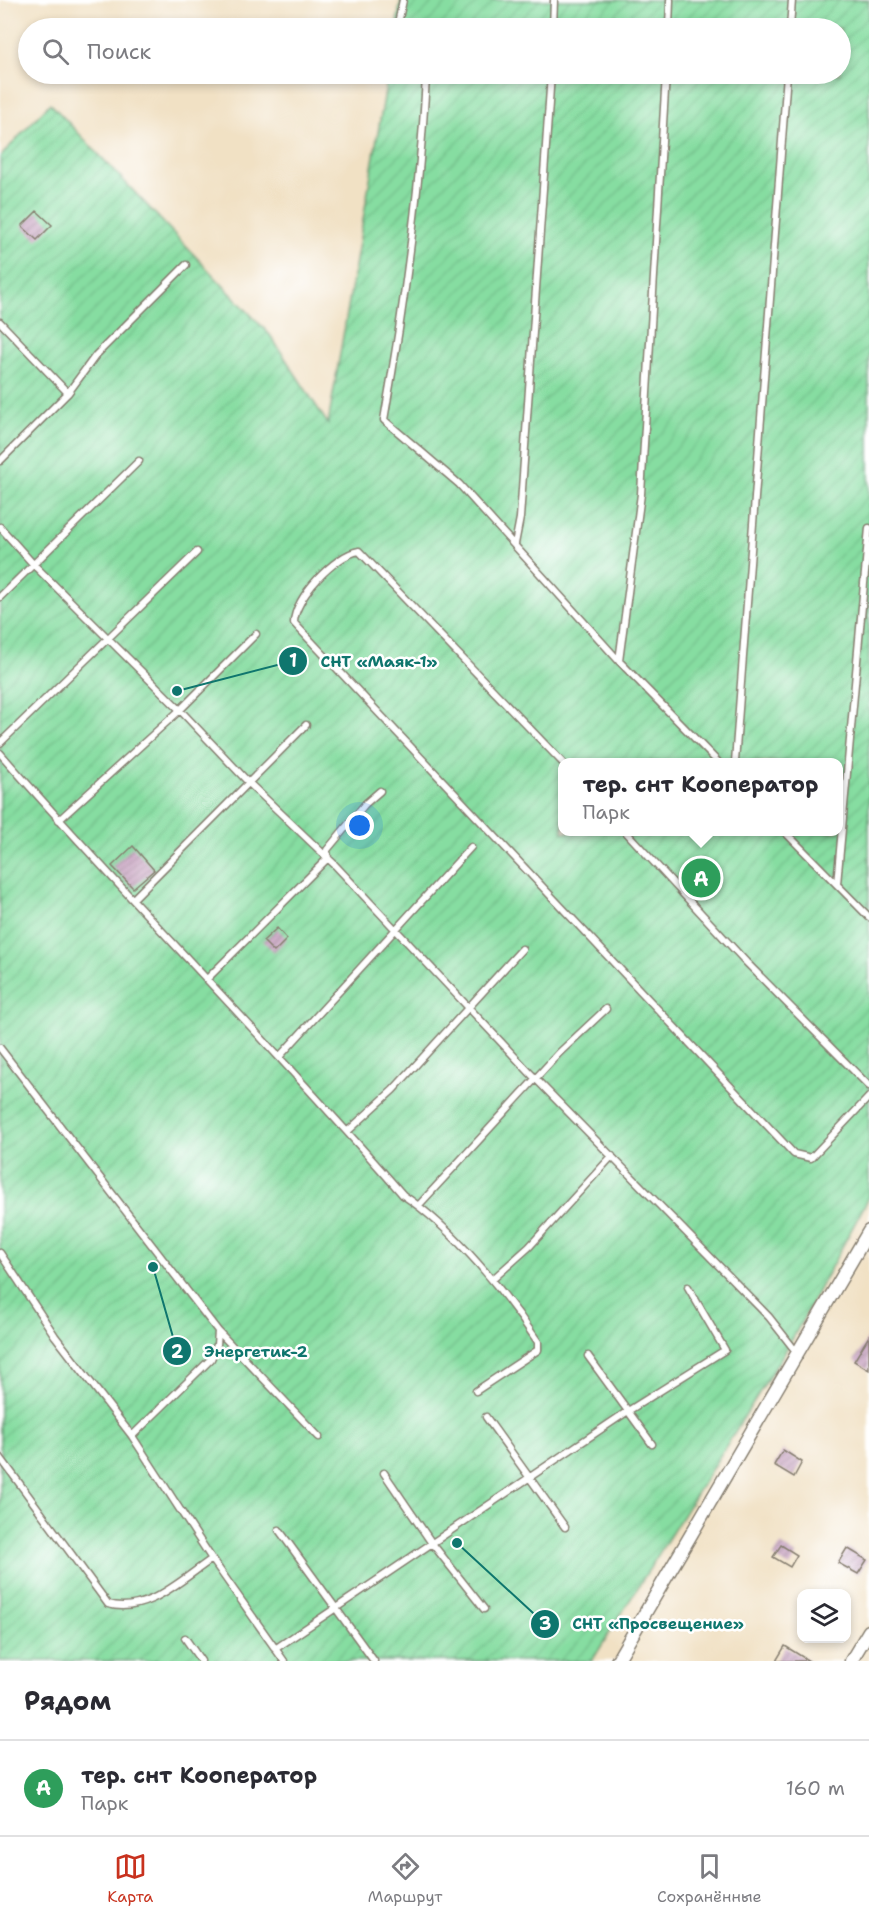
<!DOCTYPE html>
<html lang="ru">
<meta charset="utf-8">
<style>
body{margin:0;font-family:"Shantell Sans",sans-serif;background:#f7f7f7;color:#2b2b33}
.controls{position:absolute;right:18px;bottom:18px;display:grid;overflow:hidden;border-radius:12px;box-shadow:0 3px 9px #0003}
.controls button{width:54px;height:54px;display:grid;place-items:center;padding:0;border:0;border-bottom:2px solid #e1e1e2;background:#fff;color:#2b2b33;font:30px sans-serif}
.you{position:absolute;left:360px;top:826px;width:21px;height:21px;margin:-15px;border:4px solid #fff;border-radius:50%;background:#1a73e8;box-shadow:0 0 0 9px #1a73e833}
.badge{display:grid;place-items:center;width:39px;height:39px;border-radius:50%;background:#c8321e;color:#fff;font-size:20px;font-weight:700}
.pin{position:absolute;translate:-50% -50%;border:3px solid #fff;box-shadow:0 2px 6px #0006}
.popup{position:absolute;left:558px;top:758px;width:285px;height:78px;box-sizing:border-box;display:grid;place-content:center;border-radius:12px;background:#fff;filter:drop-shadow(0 2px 4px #0005);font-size:20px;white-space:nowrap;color:#7c7c81}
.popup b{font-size:22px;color:#2b2b33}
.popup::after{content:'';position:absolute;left:50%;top:100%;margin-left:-12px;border:12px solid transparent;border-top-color:#fff}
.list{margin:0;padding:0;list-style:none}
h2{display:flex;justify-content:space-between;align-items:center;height:78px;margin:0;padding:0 24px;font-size:26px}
h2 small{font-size:20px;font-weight:400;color:#7c7c81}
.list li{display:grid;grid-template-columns:39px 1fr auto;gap:18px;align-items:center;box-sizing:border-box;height:96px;padding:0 24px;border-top:2px solid #e1e1e2}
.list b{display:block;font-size:22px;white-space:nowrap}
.list p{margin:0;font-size:20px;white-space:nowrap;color:#7c7c81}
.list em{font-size:20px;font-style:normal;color:#7c7c81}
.icon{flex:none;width:33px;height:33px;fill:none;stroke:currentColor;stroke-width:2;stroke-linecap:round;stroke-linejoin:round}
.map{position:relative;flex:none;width:869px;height:1661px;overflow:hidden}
.search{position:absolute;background:#fff;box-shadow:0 3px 9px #0003;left:18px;right:18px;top:18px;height:66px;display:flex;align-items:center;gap:15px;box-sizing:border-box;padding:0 21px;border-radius:33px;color:#7c7c81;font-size:22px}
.sheet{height:174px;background:#fff}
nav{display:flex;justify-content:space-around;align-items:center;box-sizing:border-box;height:84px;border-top:2px solid #e1e1e2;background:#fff;font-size:16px;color:#7c7c81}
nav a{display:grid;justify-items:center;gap:3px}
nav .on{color:#c8321e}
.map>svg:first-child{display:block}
.garden{fill:url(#garden-furrows);stroke:#517c5e;stroke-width:1.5;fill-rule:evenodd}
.building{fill:url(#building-hatch)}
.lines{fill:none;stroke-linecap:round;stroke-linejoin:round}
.lane-casing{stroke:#867e70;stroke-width:9}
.street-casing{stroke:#867e70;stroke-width:15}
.lane{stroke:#fff;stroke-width:6}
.street{stroke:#fff;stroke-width:12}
.leader{fill:none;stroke:#0f766e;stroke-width:2}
.callout-dot{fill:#0f766e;stroke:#fff;stroke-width:2}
.mark-label{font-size:18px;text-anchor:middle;font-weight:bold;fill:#fff}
.callout-label{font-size:16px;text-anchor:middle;font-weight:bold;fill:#0f766e;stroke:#fff;stroke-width:5;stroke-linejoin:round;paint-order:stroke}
</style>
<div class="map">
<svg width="869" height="1661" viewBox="0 0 869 1661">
<defs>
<pattern id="garden-furrows" width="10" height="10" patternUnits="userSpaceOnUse" patternTransform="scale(1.5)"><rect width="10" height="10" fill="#86dda1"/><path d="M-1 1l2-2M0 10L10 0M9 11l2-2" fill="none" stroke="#73bd8a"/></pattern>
<pattern id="building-hatch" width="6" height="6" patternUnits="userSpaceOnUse" patternTransform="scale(1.5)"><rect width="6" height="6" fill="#c6a0bf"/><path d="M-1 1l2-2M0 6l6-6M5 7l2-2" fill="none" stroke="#a0829a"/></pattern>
</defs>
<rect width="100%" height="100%" fill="#fff"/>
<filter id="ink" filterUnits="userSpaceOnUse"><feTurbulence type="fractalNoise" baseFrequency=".0167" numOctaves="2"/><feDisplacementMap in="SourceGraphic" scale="12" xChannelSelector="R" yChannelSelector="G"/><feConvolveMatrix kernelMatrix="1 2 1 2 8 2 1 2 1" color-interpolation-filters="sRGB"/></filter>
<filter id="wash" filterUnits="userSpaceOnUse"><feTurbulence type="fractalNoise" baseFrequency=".008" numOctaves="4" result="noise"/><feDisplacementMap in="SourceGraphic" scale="24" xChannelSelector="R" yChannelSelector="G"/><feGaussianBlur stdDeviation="1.35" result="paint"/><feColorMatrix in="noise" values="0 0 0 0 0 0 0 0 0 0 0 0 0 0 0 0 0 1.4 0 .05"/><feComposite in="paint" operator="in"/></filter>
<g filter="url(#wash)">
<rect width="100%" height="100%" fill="#f1e1c4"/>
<!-- garden -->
<path class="garden" d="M401 0H869V1197L789 1345 592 1661H0V157L50 103 270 335 328 424 388 74H840V28H396ZM563 762H839V832H563Z"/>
<g id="blocks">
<!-- building -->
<path class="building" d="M37 211 52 225 37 240 22 226Z
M133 846 154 870 133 888 112 866Z
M277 928 287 939 274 952 263 941Z
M869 1336V1370L854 1361Z
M783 1450 802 1462 794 1477 774 1465Z
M781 1545 797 1555 790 1567 773 1557Z
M847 1548 867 1560 858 1574 838 1563Z
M785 1646 809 1661H776Z"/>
</g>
</g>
<g filter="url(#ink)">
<use href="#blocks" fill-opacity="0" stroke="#867e70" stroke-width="1.5"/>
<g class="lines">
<defs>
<path id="lane" d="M397 28 403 0
M553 28 554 0
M669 28 670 0
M790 28 792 0
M422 74 426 77C420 192 404 307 384 420L459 484 619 661 718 762
M0 322 68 393
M0 461 68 393 96 355 186 265
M0 527 34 565 180 710 250 784 334 864 530 1073 769 1317 798 1354
M515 544 520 518 551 74
M0 597 139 461
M619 661 641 494 666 74
M0 743 197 552
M0 753C131 903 272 1044 403 1195 453 1228 505 1292 538 1342V1350L476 1391
M735 762 787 74
M563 763 359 551C335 555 294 598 294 623L794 1154 811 1158 869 1097
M59 820 180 710 256 634
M626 832 746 962 869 1086
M785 832 869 917
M837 884 869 528
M134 898 306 725
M207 979 328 858 327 850 365 804 380 791
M0 1048 218 1331 217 1345 211 1359 132 1436
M280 1056 471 847
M348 1131 393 1090 522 949
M419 1205 559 1053 606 1009
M0 1253 55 1336 132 1436 212 1559 284 1661
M493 1279 529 1247 612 1156
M218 1331 319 1437
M588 1356 652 1444
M486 1417 565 1527
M0 1457 108 1604C146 1615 182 1579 212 1559
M384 1473 431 1542 484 1609
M279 1530 374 1661
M185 1638 201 1661
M275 1649 628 1411 725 1350 688 1287"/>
<path id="street" d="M617 1661 869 1231
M851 1661 869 1631"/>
</defs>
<!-- lane casing -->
<use href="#lane" class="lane-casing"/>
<!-- street casing -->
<use href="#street" class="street-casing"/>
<!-- lane -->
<use href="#lane" class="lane"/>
<!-- street -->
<use href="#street" class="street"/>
</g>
</g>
<!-- callouts -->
<path class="leader" d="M177 691L293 661M153 1267L177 1351M457 1543L545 1624"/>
<g class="callout-dot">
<circle cx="177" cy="691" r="6"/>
<circle cx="153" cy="1267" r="6"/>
<circle cx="457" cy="1543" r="6"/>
<circle cx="293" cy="661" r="15"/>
<circle cx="177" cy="1351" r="15"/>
<circle cx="545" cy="1624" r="15"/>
</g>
<g class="mark-label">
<text x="293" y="667">1</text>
<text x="177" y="1358">2</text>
<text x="545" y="1630">3</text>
</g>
<g class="callout-label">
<text x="379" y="667">СНТ «Маяк-1»</text>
<text x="256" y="1357">Энергетик-2</text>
<text x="658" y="1629">СНТ «Просвещение»</text>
</g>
</svg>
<div class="controls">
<button><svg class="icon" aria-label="layers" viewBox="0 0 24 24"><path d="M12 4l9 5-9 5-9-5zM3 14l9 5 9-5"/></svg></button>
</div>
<div class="you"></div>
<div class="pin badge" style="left:701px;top:878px;background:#2e9e5b">A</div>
<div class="popup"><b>тер. снт Кооператор</b>Парк</div>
<div class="search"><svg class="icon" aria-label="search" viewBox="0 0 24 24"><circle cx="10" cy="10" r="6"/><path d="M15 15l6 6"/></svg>Поиск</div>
</div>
<section class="sheet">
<h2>Рядом<small></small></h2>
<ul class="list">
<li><span class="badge" style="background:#2e9e5b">A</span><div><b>тер. снт Кооператор</b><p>Парк</p></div><em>160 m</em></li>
</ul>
</section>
<nav>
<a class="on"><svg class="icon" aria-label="map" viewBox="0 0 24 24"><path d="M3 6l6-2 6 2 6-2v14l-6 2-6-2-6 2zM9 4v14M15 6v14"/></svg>Карта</a>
<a><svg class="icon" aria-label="directions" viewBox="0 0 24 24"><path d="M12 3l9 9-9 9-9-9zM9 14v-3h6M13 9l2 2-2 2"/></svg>Маршрут</a>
<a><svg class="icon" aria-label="saved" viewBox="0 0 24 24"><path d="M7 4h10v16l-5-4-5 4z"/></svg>Сохранённые</a>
</nav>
